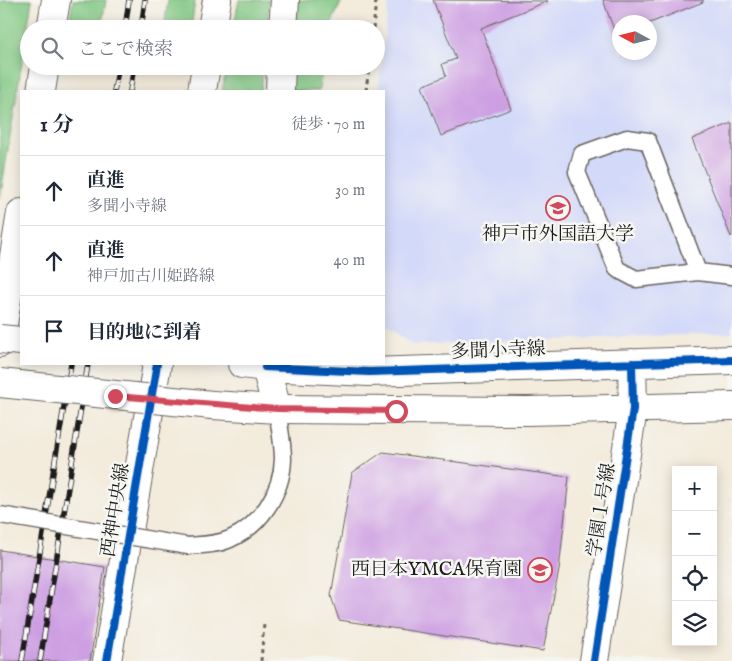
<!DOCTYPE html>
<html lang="ja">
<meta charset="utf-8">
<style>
body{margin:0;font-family:"IM FELL English","Noto Serif JP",serif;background:#f6f6f7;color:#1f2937}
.controls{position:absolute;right:15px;bottom:15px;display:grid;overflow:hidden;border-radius:0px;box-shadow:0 2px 12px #0003}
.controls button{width:45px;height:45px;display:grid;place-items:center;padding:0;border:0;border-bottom:1px solid #e0e1e3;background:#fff;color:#1f2937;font:25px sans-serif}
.compass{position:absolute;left:612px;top:15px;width:45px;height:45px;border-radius:50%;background:#fff;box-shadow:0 2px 12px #0003;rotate:277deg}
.stop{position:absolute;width:15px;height:15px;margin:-11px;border:4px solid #d1495b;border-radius:50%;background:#fff}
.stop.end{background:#d1495b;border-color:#fff;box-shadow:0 1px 5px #0008}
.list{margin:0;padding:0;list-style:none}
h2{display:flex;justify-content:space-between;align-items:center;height:65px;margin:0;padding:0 20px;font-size:21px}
h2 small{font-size:16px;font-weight:400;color:#747a83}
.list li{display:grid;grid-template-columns:32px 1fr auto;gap:15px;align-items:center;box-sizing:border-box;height:70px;padding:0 20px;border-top:1px solid #e0e1e3}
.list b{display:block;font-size:19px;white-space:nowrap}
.list p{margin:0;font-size:16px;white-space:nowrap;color:#747a83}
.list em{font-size:16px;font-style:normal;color:#747a83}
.icon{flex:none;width:28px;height:28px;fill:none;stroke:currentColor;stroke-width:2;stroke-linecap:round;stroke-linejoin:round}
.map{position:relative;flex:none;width:732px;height:661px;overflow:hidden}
.search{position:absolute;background:#fff;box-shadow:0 2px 12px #0003;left:20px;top:20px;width:365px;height:55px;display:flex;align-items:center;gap:12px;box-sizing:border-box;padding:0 18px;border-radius:28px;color:#747a83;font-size:19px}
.panel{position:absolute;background:#fff;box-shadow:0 2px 12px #0003;left:20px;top:90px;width:365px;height:275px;border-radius:0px}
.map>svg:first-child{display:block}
.built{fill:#d3d9f9;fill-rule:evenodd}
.green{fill:#80c782;stroke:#4e724f}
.building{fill:#cd9fe2}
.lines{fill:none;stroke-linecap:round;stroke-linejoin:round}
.lane-casing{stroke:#67645f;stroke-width:19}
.secondary-casing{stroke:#67645f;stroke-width:30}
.primary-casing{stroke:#67645f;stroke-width:30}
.path{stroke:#67645f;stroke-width:3;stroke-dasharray:4 4;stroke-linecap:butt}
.lane{stroke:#fff;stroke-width:16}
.secondary{stroke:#fff;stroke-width:28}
.primary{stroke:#fff;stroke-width:28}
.rail-casing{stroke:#1c1c1c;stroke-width:5.5}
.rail{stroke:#f6f6f2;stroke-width:4;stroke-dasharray:11;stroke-linecap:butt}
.lane-bridge-casing{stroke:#67645f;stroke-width:19;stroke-linecap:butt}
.primary-bridge-casing{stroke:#67645f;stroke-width:30;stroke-linecap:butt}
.lane-bridge{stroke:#fff;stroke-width:16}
.primary-bridge{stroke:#fff;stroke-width:28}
.cycleway-casing{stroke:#f6f6f2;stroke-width:11}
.cycleway{stroke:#0057b8;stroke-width:8}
.route{stroke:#d1495b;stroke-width:6}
.labels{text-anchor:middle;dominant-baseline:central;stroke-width:5;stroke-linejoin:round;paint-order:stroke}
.poi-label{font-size:19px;fill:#1c1c1c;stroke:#f6f6f2}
.street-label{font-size:19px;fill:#1c1c1c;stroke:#f6f6f2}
</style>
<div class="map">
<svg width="732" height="661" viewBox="0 0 732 661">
<rect width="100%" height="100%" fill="#f6f6f2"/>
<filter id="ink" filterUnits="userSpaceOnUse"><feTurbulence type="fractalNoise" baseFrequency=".02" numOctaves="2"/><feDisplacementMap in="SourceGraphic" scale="10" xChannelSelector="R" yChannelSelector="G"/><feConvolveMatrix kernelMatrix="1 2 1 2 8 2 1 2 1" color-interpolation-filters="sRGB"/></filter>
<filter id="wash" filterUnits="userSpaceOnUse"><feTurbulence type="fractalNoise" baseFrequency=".0096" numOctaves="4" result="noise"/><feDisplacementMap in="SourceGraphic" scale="20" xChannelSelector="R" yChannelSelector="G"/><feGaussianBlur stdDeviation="1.12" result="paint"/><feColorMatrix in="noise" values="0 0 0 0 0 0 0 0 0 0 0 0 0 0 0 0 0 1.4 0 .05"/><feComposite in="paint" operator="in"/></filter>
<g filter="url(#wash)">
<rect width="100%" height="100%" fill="#f3ebdb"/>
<!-- built -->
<path class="built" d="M389 0H732V333L412 345 384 324V91H378ZM620 22H650V52H620Z"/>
<!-- green -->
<path class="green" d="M2 0H32L0 199V8Z
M73 0H106L102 23 70 18Z
M168 0H195L191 29H164Z
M239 0H269L267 29H233Z
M298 0H342L329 29H296Z
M227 66H263L261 91H222Z
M292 66H323L319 91H289Z"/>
<g id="blocks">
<!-- building -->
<path class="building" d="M433 0 548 1 481 28 511 109 441 136 422 86 446 76 442 64 456 59Z
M603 0H703V2L650 23 620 22V34L616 35Z
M732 123V236L731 237 692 139Z
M383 452 569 477 559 570 543 651 339 620 331 596 352 473Z
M0 550 105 567 90 661H0Z"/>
</g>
</g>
<g filter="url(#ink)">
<use href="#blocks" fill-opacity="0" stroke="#67645f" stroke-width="1"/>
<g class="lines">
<defs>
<path id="lane" d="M698 272 648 141 627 138 582 154 577 172 617 269 636 279 698 272 732 276
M188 546C202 545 217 545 230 539 260 526 282 493 283 459 283 443 279 425 277 409"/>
<path id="secondary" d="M51 29 56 0
M212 29 217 0
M41 91 45 66
M202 91 206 66
M0 343 21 213
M265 367 369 372 732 360
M277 409 527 411 732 406
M107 661 157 364
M594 661 633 409 632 363"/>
<path id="primary" d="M283 29 285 0
M280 91 281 66
M242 364 265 367
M212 405 277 409 265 364"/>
</defs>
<!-- lane casing -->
<use href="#lane" class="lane-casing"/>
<!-- secondary casing -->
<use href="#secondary" class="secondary-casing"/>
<!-- primary casing -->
<use href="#primary" class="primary-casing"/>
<!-- path -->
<path class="path" d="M373 29 376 0
M366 91 369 66
M261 661 264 624"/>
<!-- lane -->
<use href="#lane" class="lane"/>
<!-- secondary -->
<use href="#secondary" class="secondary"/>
<!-- primary -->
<use href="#primary" class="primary"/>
<defs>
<path id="rail" d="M125 29 129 0
M141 29 145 0
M114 91 119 66
M130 91 134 66
M22 661 71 364
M40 661 88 364"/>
</defs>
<!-- rail casing -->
<use href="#rail" class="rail-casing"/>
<!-- rail -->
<use href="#rail" class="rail"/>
<defs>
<path id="lane-bridge" d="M0 515 188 546"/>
<path id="primary-bridge" d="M0 339 21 341
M0 383 212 405"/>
</defs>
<!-- lane-bridge casing -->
<use href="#lane-bridge" class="lane-bridge-casing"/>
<!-- primary-bridge casing -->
<use href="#primary-bridge" class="primary-bridge-casing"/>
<!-- lane-bridge -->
<use href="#lane-bridge" class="lane-bridge"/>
<!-- primary-bridge -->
<use href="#primary-bridge" class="primary-bridge"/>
<defs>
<path id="cycleway" d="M265 367 369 372 732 360
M107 661 157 364
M594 661 633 409 632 363"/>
</defs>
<!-- cycleway casing -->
<use href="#cycleway" class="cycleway-casing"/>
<!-- cycleway -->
<use href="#cycleway" class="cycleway"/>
</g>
</g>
<g class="lines" filter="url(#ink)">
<!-- route -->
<path class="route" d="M115 396 277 409 396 411"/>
</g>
<!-- icons -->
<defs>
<symbol id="university-ring" viewBox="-11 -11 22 22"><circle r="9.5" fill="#f6f6f2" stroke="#d1495b" stroke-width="1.5"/><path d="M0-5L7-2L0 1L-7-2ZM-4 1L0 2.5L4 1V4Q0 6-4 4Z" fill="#d1495b"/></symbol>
<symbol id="school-ring" viewBox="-11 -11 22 22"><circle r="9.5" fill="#f6f6f2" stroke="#d1495b" stroke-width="1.5"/><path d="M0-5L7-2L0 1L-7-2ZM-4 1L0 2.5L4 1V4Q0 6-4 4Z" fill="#d1495b"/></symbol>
</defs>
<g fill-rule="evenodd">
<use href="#university-ring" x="544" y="194" width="28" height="28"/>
<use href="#school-ring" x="526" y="556" width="28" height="28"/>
</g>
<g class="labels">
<!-- poi labels -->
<g class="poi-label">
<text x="558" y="235">神戸市外国語大学</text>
<text x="522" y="570" text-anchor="end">西日本YMCA保育園</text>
</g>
<!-- street labels -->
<g class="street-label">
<text transform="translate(498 351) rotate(-2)">多聞小寺線</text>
<text transform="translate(116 510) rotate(-81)">西神中央線</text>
<text transform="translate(602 510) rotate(-81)">学園１号線</text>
</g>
</g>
</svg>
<div class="controls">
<button>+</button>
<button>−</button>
<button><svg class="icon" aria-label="locate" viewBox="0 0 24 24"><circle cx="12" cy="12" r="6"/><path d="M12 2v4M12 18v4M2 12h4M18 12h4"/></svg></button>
<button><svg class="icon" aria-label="layers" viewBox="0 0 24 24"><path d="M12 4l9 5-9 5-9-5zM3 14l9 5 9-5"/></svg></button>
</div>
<svg class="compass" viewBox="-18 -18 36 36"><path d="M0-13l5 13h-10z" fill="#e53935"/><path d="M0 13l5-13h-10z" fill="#747a83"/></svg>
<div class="stop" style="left:396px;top:411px"></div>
<div class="stop end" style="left:115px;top:396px"></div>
<div class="search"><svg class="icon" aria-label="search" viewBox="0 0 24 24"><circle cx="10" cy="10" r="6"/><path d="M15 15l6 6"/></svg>ここで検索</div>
<section class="panel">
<h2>1 分<small>徒歩 · 70 m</small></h2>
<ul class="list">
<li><svg class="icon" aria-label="ahead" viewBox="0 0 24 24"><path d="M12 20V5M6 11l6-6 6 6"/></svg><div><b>直進</b><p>多聞小寺線</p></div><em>30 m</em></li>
<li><svg class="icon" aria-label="ahead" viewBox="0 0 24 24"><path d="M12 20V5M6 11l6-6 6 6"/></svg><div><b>直進</b><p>神戸加古川姫路線</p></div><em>40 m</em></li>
<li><svg class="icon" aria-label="arrive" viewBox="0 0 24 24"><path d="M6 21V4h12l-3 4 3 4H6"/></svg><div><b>目的地に到着</b></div></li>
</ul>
</section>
</div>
